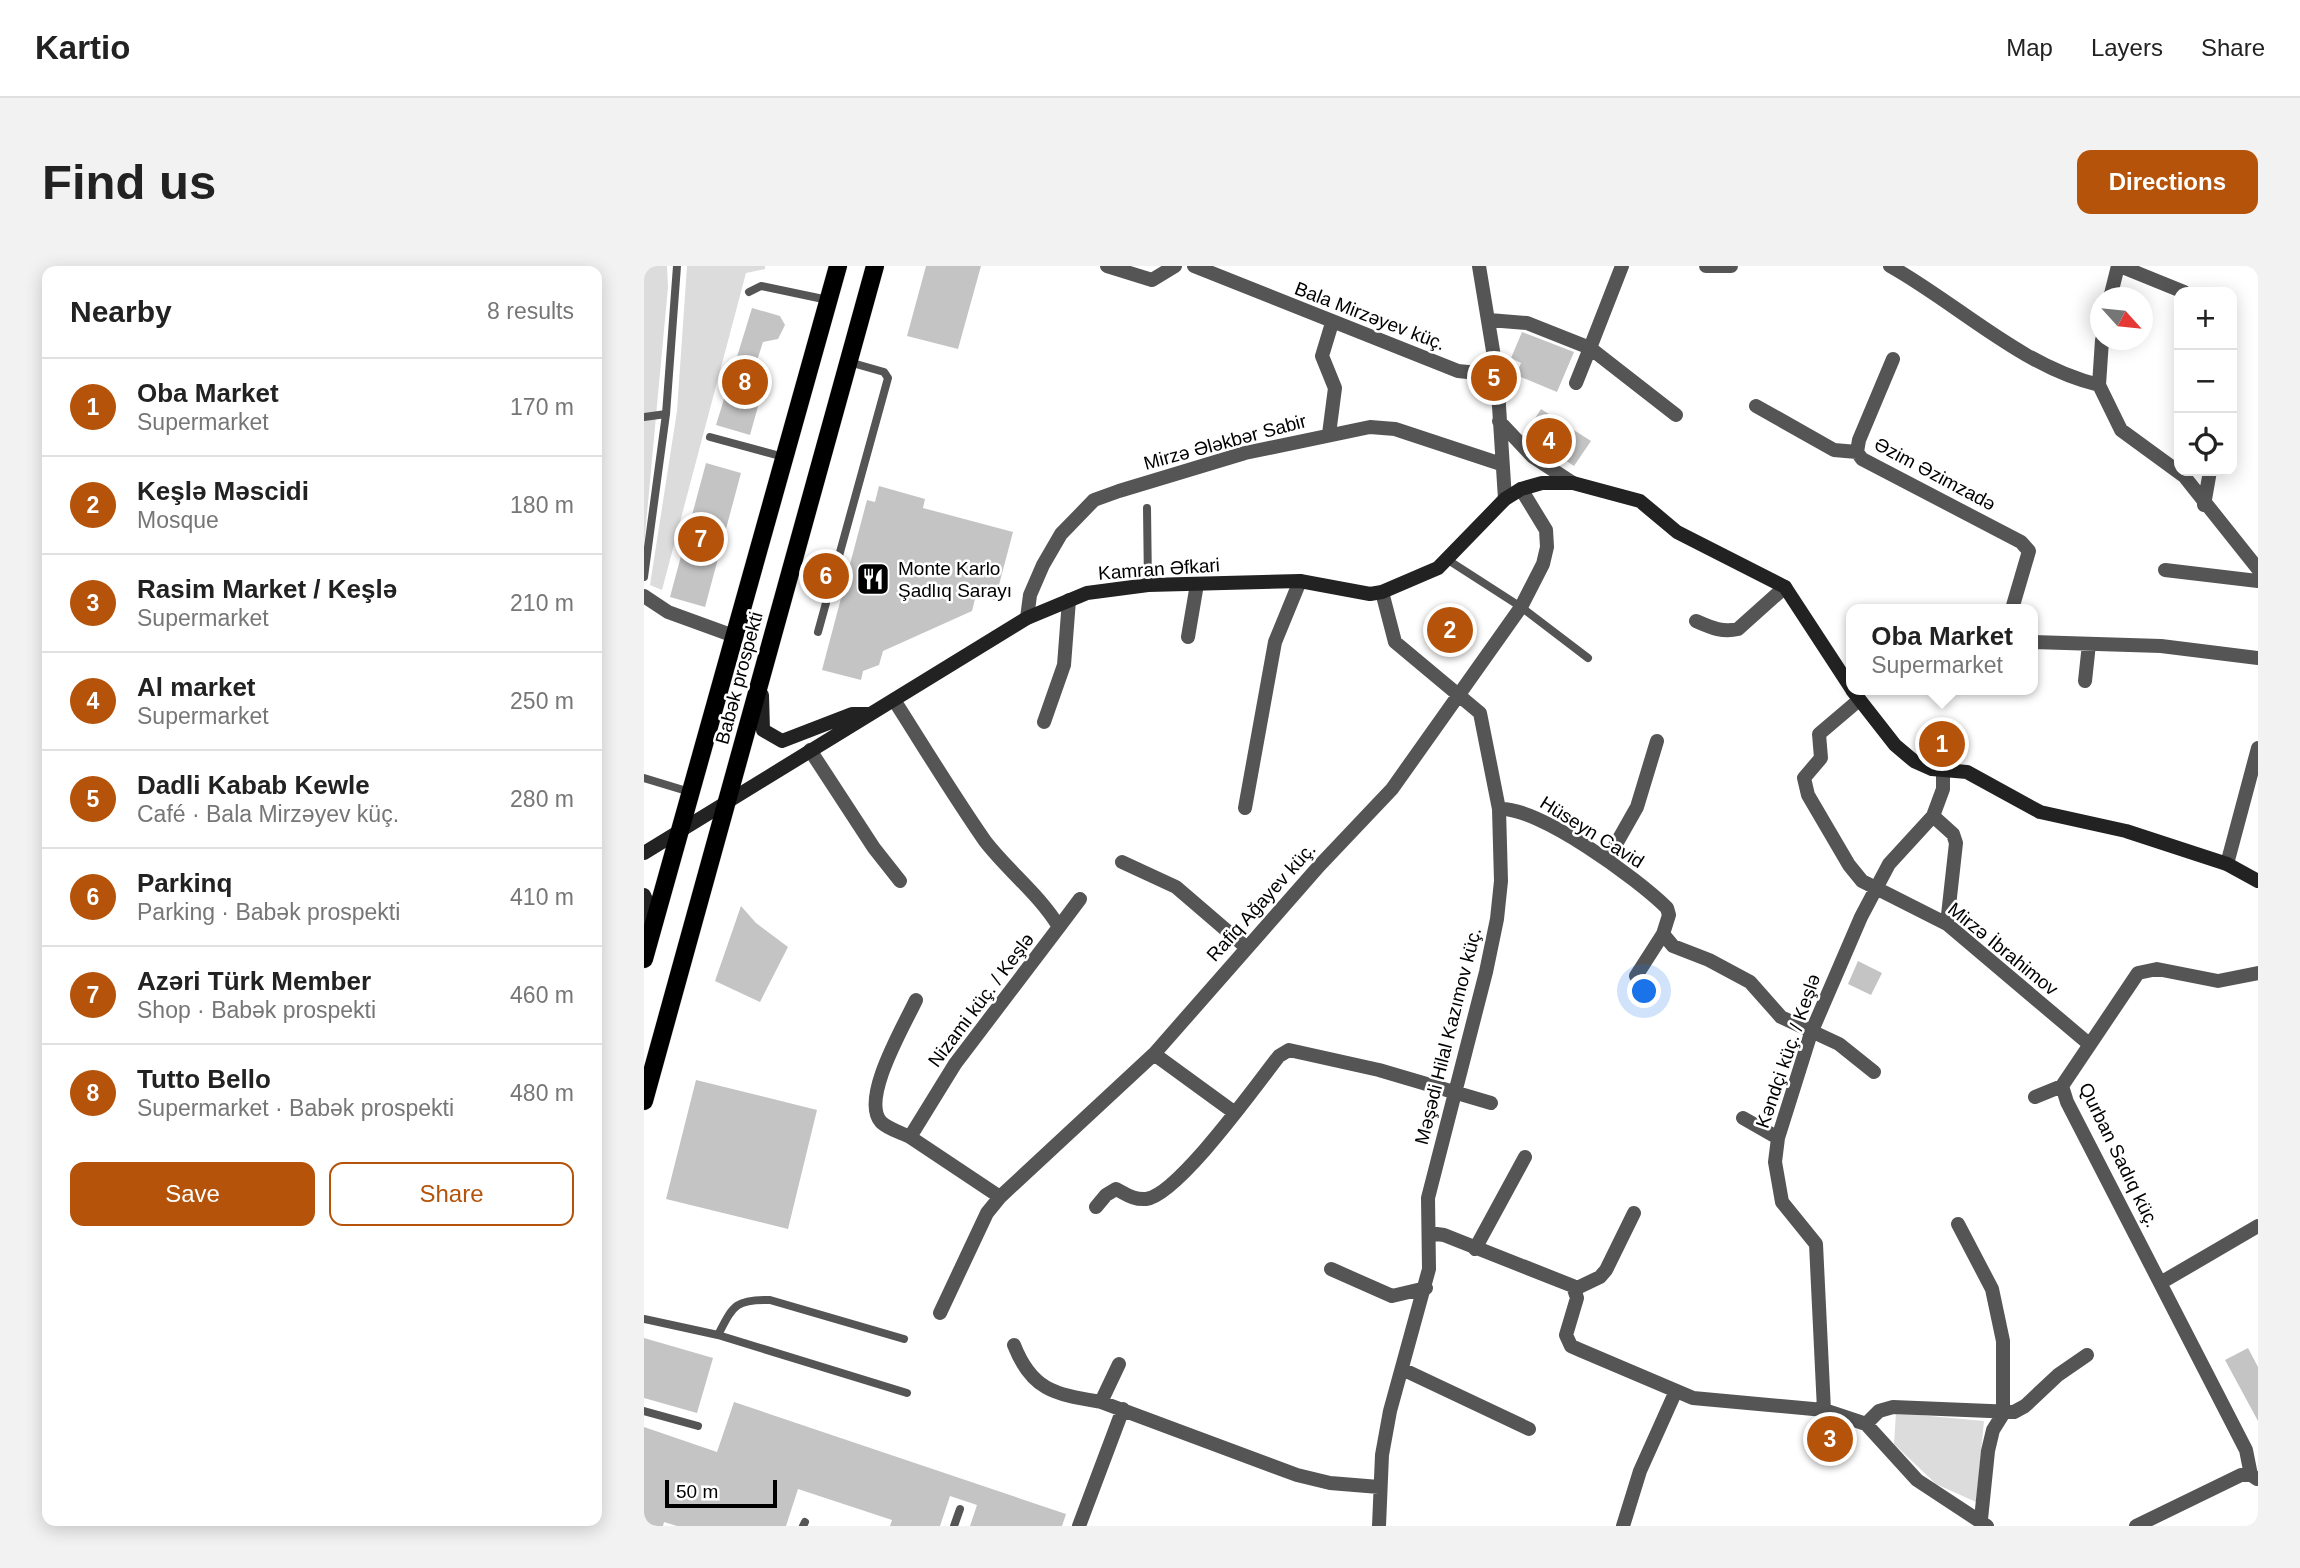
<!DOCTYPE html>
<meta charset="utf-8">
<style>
body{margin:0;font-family:Arial,sans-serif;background:#f2f2f2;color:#222}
.controls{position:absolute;right:21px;top:21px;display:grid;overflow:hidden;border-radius:14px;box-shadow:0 4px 18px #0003}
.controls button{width:63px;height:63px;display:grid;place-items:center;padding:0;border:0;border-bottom:2px solid #e0e0e0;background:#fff;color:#222;font:35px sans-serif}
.compass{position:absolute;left:1446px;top:21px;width:63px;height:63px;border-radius:50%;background:#fff;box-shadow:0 4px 18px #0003;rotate:117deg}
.scale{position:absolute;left:21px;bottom:18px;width:112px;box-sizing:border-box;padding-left:7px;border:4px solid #000;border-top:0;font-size:19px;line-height:24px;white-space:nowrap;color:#000;-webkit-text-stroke:5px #fff;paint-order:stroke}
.you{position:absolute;left:1001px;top:726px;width:24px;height:24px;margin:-18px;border:5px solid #fff;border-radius:50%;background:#1a73e8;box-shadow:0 0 0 10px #1a73e833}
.badge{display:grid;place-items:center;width:46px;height:46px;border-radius:50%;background:#b45309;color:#fff;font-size:23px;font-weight:700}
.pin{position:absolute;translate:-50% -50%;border:4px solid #fff;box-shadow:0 2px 7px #0006}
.popup{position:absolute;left:1202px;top:338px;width:192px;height:91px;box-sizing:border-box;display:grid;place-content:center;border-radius:14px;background:#fff;filter:drop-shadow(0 2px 5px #0005);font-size:23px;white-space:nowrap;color:#767676}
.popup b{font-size:26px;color:#222}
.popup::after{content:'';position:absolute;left:50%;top:100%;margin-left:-14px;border:14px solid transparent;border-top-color:#fff}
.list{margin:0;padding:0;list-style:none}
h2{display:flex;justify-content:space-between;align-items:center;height:91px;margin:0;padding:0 28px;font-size:30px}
h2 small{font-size:23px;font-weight:400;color:#767676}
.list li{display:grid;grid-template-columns:46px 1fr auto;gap:21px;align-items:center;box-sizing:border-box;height:98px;padding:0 28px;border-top:2px solid #e0e0e0}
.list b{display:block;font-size:26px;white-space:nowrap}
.list p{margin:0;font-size:23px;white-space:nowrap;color:#767676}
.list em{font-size:23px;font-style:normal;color:#767676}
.actions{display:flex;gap:14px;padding:21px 28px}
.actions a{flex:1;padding:16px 0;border:2px solid #b45309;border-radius:14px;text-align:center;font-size:24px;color:#b45309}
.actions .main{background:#b45309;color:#fff}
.icon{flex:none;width:38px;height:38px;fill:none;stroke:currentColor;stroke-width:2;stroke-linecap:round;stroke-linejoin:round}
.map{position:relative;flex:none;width:1614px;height:1260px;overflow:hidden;border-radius:14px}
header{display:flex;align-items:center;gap:42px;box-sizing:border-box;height:98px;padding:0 35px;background:#fff;border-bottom:2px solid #e0e0e0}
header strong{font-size:33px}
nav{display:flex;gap:38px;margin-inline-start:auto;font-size:24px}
.intro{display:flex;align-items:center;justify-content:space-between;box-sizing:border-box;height:168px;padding:0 42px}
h1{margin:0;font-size:49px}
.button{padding:18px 32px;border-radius:14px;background:#b45309;color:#fff;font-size:24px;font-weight:700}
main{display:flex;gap:42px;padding:0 42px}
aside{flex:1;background:#fff;border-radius:14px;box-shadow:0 4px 18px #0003}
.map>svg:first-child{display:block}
.green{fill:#dcdcdc}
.building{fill:#c4c4c4}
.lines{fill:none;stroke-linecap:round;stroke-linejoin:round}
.primary-casing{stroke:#dbdbdb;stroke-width:19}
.lane{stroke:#555;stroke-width:8}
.street{stroke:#555;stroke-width:14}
.secondary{stroke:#222;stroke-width:14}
.primary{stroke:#000;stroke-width:18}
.labels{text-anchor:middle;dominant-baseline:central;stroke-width:5;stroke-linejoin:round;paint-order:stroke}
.street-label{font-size:19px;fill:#000;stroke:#fff}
.poi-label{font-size:19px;fill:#000;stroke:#fff;text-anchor:start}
</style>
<header>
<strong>Kartio</strong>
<nav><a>Map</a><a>Layers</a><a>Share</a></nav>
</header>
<div class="intro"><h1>Find us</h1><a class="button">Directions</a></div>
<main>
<aside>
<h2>Nearby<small>8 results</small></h2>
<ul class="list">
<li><span class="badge">1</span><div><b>Oba Market</b><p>Supermarket</p></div><em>170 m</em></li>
<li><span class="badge">2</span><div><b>Keşlə Məscidi</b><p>Mosque</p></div><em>180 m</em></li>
<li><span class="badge">3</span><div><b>Rasim Market / Keşlə</b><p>Supermarket</p></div><em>210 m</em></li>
<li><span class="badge">4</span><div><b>Al market</b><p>Supermarket</p></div><em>250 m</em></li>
<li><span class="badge">5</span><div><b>Dadli Kabab Kewle</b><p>Café · Bala Mirzəyev küç.</p></div><em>280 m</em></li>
<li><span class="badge">6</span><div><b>Parkinq</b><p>Parking · Babək prospekti</p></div><em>410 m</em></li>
<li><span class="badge">7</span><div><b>Azəri Türk Member</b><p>Shop · Babək prospekti</p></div><em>460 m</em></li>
<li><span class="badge">8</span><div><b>Tutto Bello</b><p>Supermarket · Babək prospekti</p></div><em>480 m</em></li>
</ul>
<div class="actions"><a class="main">Save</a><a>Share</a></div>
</aside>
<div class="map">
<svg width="1614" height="1260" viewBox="0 0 1614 1260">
<rect width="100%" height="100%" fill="#fff"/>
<!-- green -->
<path class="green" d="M0 0H23L24 21 0 280Z
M43 0H121V3L102 7 18 324 6 319 33 145Z
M1252 1147 1340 1155 1332 1236 1292 1218 1250 1178Z"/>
<!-- building -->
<path class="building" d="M282 0H337L314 83 263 70Z
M108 42 136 50 141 59 134 73 119 76 109 107 118 112 120 119 106 169 72 159Z
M878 66 930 86 913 126 872 109 877 97 867 92Z
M897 143 947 175 930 200 881 168Z
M62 197 97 207 61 341 26 331Z
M235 220 281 233 279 242 369 266 351 334 332 329 328 345 239 385 235 399 219 405 217 414 178 404 223 234 231 236Z
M97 640 112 657 144 681 116 736 71 715Z
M1214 695 1238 707 1227 729 1204 718Z
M52 814 173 844 144 963 22 933Z
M0 1072 69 1092 53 1147 0 1132Z
M1604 1082 1614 1101V1155L1581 1094Z
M90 1136 422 1248 418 1260H326L333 1239 306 1230 296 1260H246L248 1254 154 1223 142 1260H33L20 1256 19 1260H0V1161L73 1186Z"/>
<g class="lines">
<defs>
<path id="primary" d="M0 693 194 0
M0 835 231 0"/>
</defs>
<!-- primary casing -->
<use href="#primary" class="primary-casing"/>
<!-- lane -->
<path class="lane" d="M105 26 117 20 184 34
M0 151 22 148
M66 171 140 191
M503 242 504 319
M804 294 877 341 944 392
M0 311 22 148 33 0
M174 366 244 112 240 106 205 96
M0 512 46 526
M0 1053 74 1069 263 1127
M74 1069C89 1040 91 1033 126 1034L260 1073
M0 1145 54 1160
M159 1260 161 1256
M310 1260 316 1243"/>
<!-- street -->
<path class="street" d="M463 0 508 14 531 0
M550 0 814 105 853 109
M835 0 853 109 861 233
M1062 0H1087
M1246 0C1314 38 1378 101 1455 119
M1476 0 1540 26
M1466 32 1474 0
M845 54 883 57 946 82 978 0
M1458 74 1455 119 1477 164 1540 210 1614 303
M1249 93 1215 174 1213 186 1218 193 1377 276 1385 285 1368 343
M932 117 946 82 1032 149
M1112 140 1190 184 1213 186
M855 155 889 191 929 217
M685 168 691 122 678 90 688 57
M1560 239 1566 205
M1521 304 1614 315
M0 330 24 346 90 370
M383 352 386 329 399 299 417 268 450 234 475 225 601 187 726 161 751 163 857 198
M1052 355C1066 361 1078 367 1094 363L1141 321
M544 371 553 318
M1389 376 1517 380 1614 392
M1441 415 1445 378
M250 434C280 481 309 529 341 575 364 605 395 628 415 661L311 798 266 871 356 931
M1215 434 1175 468 1177 492 1160 512 1164 529 1205 599 1218 615 1303 658 1445 778
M400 456 420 399 425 334
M166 484 230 582 256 615
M1299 505V523L1289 550 1245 598 1217 651 1167 767 1134 872 1131 896 1138 936 1172 978 1180 1144 1222 1158 1273 1214 1343 1260
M601 542 631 376 656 315
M855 543C894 540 994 613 1023 642L1025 649 1019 668 1029 680 1065 694 1106 716 1137 751 1195 778 1230 806
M1289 550 1309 568 1312 577 1303 658
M963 594 993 541 1013 475
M478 596 532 621 603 682
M1583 598 1614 482
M415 661 436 633
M992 710 1019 668
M510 788 591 847
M1391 831 1418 820
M1099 852 1134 872
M266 871C258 867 244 863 237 856 216 833 261 758 272 734
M452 941 462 929 472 923C482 928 490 934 502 933 534 929 613 818 635 790L645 784 735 804 847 837
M1314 958 1348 1023 1359 1075V1148L1349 1164 1344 1185 1337 1253
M785 967 800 969 929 1020 933 1032 922 1069 927 1080 936 1084 1049 1132 1180 1144
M831 983 881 891
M687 1003 748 1030 782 1022
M1518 1016 1614 960
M931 1023 956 1011 962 1004 990 947
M296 1047 343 947 356 931 510 788 675 600 748 523 877 341 899 298 903 281 902 264 877 223
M370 1079C388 1125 411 1128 457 1136L653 1209 686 1217 735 1221
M758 1103 885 1163
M457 1136 475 1098
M1222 1158 1235 1145 1249 1141 1370 1146 1381 1140 1414 1109 1443 1089
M1607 1209 1602 1184 1423 836 1418 820 1494 707 1513 703 1574 715 1614 707
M435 1260 479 1143
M735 1260 738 1189 746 1145 785 1003 784 932 842 706 853 653 857 615 855 543 836 447 751 376 738 326
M979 1260 996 1205 1031 1127
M1492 1260 1597 1209H1607L1613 1213"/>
<!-- secondary -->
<path class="secondary" d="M1208 424 1251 479 1270 495 1288 503 1323 506 1396 546 1482 565 1583 598 1614 615
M118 429 119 464 138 475 208 448H226
M0 587 383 352 443 327 504 319 656 315 726 328 738 326 794 302 861 233 877 223 898 217H929L996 235 1033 266 1141 321 1207 422
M0 629 7 645 6 657"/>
<!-- primary -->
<use href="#primary" class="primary"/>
</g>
<!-- icons -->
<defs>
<symbol id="restaurant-square" viewBox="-11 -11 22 22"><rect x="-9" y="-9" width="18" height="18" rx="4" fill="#000" stroke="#fff"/><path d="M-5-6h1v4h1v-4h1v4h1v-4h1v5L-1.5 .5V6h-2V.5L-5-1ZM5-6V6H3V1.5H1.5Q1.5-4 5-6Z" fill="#fff"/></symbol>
</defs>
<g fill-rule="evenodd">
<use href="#restaurant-square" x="210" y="294" width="38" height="38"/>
</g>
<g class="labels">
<!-- street labels -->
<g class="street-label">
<text transform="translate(726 50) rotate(21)">Bala Mirzəyev küç.</text>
<text transform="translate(581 176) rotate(-15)">Mirzə Ələkbər Sabir</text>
<text transform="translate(1291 208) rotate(28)">Əzim Əzimzadə</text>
<text transform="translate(515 303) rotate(-4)">Kamran Əfkari</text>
<text transform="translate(95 412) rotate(-75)">Babək prospekti</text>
<text transform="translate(948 566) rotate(32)">Hüseyn Cavid</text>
<text transform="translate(617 636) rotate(-48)">Rafiq Ağayev küç.</text>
<text transform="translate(1359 683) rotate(39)">Mirzə İbrahimov</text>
<text transform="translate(337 734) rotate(-53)">Nizami küç. / Keşlə</text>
<text transform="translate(804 770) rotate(-76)">Məşədi Hilal Kazımov küç.</text>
<text transform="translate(1144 785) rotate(-71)">Kəndçi küç. / Keşlə</text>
<text transform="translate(1475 889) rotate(64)">Qurban Sadıq küç.</text>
</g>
<!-- poi labels -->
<g class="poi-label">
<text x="254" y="302">Monte Karlo<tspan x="254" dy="22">Şadlıq Sarayı</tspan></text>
</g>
</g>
</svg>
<div class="controls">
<button>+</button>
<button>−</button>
<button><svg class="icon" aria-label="locate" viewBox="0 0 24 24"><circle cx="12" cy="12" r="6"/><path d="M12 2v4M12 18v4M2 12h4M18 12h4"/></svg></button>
</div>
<svg class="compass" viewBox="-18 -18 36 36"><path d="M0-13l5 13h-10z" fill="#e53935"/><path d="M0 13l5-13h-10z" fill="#767676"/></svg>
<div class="scale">50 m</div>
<div class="you"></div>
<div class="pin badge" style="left:1298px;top:478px">1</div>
<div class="popup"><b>Oba Market</b>Supermarket</div>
<div class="pin badge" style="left:806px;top:364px">2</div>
<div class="pin badge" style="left:1186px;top:1173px">3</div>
<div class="pin badge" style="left:905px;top:175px">4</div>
<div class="pin badge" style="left:850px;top:112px">5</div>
<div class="pin badge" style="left:182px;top:310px">6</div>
<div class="pin badge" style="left:57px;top:273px">7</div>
<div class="pin badge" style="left:101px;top:116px">8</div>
</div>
</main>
